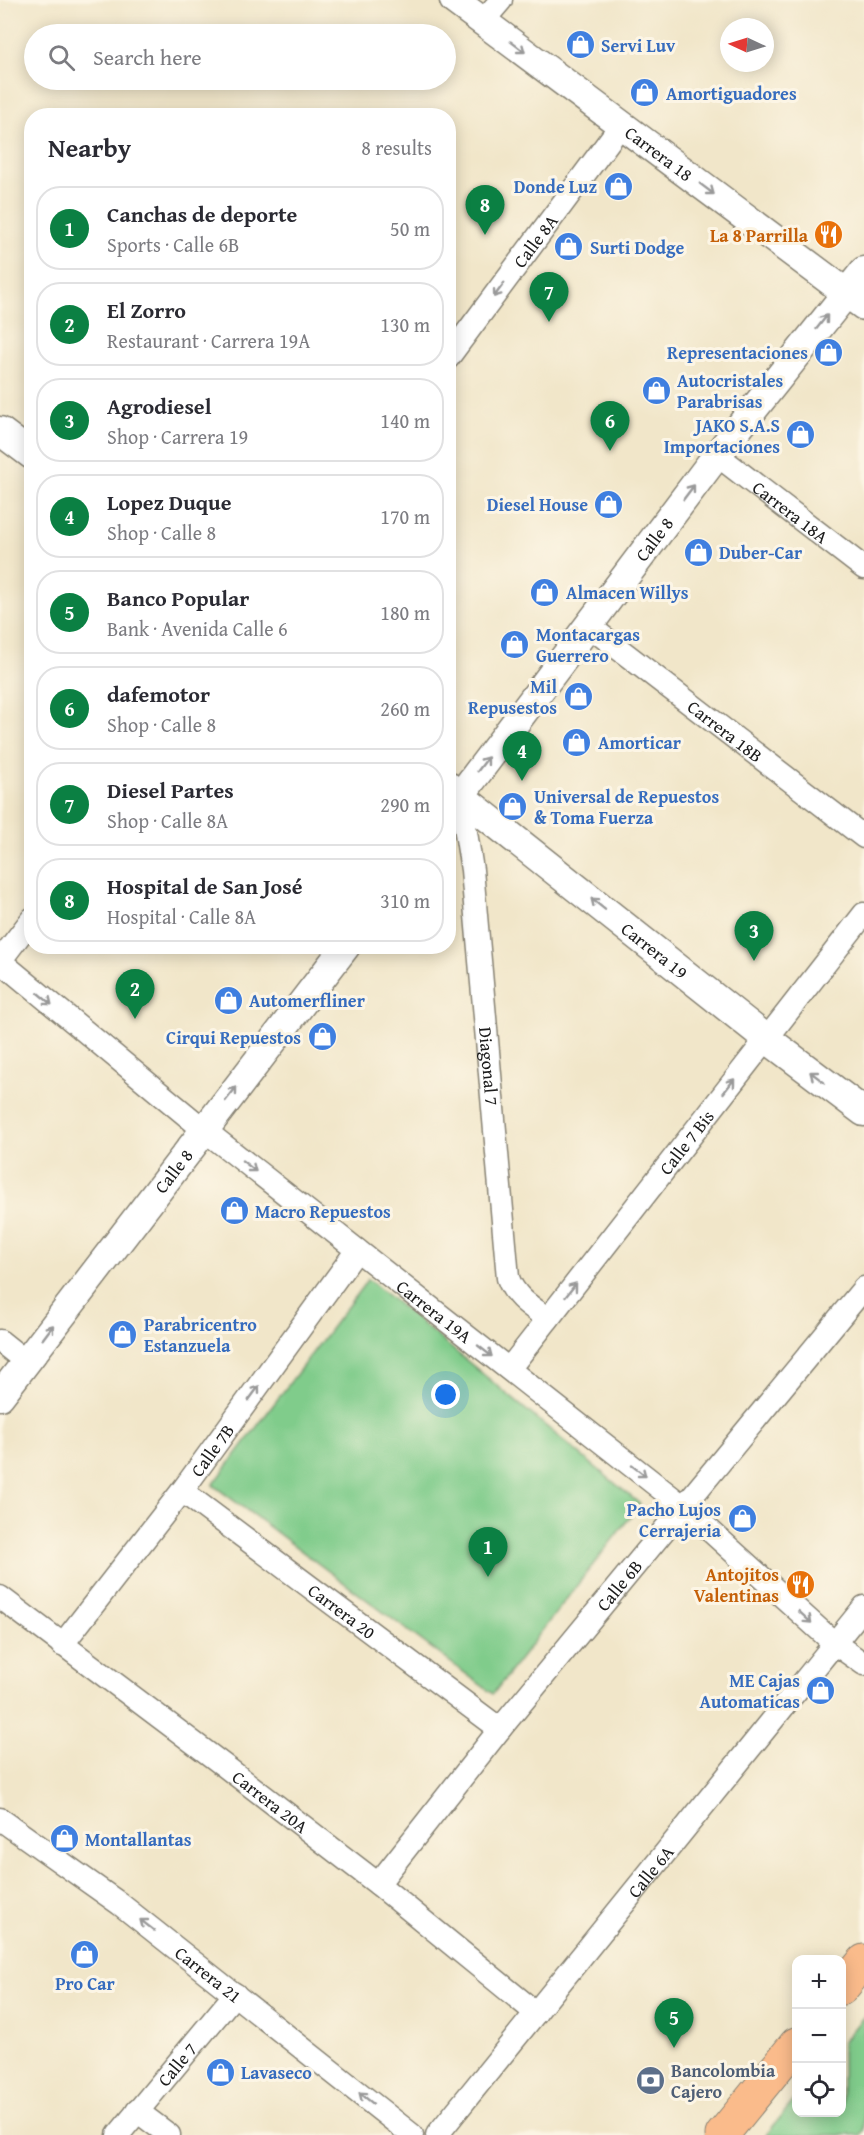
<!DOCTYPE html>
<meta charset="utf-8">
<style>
body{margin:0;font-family:"Gentium Book Plus",serif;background:#f7f7f7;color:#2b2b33}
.controls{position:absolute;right:18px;bottom:18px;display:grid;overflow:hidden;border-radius:12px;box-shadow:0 3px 15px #0003}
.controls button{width:54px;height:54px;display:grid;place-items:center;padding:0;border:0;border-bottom:2px solid #e1e1e2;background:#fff;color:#2b2b33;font:30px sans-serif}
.compass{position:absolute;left:720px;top:18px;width:54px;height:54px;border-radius:50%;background:#fff;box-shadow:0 3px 15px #0003;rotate:274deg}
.you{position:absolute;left:446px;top:1395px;width:21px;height:21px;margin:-15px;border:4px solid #fff;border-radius:50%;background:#1a73e8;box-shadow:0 0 0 9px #1a73e833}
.badge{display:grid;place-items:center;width:39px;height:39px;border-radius:50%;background:#0b8043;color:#fff;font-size:20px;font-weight:700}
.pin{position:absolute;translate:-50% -50px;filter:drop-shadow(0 2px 3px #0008)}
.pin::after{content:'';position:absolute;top:32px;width:21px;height:18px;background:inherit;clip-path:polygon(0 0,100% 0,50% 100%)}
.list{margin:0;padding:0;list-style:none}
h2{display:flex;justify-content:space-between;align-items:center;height:78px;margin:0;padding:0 24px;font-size:26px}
h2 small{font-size:20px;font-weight:400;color:#7c7c81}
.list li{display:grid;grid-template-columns:39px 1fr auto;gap:18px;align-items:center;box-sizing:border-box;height:84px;margin:0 12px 12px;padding:0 12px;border:2px solid #e1e1e2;border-radius:24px}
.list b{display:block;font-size:22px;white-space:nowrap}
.list p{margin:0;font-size:20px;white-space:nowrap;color:#7c7c81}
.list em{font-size:20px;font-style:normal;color:#7c7c81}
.icon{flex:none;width:33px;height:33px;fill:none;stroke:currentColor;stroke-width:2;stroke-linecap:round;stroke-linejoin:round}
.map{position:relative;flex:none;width:864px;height:2135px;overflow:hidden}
.search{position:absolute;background:#fff;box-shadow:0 3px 15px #0003;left:24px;top:24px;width:432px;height:66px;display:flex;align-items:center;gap:15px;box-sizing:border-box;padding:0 21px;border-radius:33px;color:#7c7c81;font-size:22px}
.panel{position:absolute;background:#fff;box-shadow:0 3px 15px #0003;left:24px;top:108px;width:432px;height:846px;border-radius:24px}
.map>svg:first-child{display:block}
.green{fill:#80cc8b;stroke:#4e7454;stroke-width:1.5}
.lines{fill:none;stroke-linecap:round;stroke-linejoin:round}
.minor-casing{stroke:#868172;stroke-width:25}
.tertiary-casing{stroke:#868172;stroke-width:31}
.primary-casing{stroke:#868172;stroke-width:35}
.minor{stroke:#fff;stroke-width:22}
.tertiary{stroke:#fff;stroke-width:28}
.primary{stroke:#fabb8b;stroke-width:33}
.oneway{stroke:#999}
.labels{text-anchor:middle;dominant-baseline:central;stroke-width:6;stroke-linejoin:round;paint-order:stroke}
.shop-label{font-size:18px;font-weight:bold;fill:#366cbe;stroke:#fcf5e5;text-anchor:start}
.street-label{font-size:18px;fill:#1c1c1c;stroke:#fcf5e5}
.food-label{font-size:18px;font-weight:bold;fill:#c56008;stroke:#fcf5e5;text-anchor:end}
.service-label{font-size:18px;font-weight:bold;fill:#4e5e75;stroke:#fcf5e5;text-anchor:start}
</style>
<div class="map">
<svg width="864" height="2135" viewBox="0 0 864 2135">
<rect width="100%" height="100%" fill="#fcf5e5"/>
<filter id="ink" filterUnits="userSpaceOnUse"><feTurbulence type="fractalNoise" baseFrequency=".0167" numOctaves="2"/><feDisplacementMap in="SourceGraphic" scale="12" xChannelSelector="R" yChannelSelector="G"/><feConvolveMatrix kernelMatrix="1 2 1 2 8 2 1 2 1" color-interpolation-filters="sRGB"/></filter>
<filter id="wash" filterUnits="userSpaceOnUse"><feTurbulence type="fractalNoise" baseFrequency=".008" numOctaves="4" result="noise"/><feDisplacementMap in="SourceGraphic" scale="24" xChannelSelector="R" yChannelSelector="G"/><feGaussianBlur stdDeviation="1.35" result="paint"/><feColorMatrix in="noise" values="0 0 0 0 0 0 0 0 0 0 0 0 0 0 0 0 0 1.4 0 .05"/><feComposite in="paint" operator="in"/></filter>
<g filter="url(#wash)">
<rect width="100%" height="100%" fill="#f1e6c9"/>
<!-- green -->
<path class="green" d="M368 1279 640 1504 493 1694 213 1485Z
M864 2016V2131L861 2135H766L796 2098V2112H842V2043Z"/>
</g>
<g filter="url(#ink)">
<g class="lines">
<defs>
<g id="minor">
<path d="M483 21 501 0"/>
<path id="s1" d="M448 358 621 125"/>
<path id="s2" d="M717 455 864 568"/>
<path id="s3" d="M589 626 864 837"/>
<path id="s4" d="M460 795 472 870 508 1278C515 1298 532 1307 548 1319"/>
<path id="s5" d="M0 961 203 1129 684 1507 834 1643 864 1664"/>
<path d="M0 961 32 919"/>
<path d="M0 1341 25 1361"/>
<path id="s6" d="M509 1369 864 914"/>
<path id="s7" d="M182 1491 500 1729"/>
<path id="s8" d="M0 1597 226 1767 378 1884 536 2013"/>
<path id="s9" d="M62 1645 182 1491 357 1250"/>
<path id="s10" d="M0 1819 120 1904 412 2135"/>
<path id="s11" d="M378 1884 500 1729 864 1288"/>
<path d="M137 2111 169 2135"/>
<path id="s12" d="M118 2135 235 1994"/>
<path id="s13" d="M437 2135 864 1607"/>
</g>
<g id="tertiary">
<path id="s14" d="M454 0 864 306"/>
<path d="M0 431 32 455"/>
<path id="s15" d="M448 786 767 1039 864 1112"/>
<path id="s16" d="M448 812 717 455 864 271"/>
<path id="s17" d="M0 1396 346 946"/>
</g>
<path id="primary" d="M842 1988 864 1961
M722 2135 796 2044"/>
</defs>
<!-- minor casing -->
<use href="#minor" class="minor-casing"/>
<!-- tertiary casing -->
<use href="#tertiary" class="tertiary-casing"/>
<!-- primary casing -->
<use href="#primary" class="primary-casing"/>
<!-- minor -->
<use href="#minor" class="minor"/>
<!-- tertiary -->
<use href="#tertiary" class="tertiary"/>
<!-- primary -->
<use href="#primary" class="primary"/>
</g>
<!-- one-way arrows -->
<defs><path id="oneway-shaft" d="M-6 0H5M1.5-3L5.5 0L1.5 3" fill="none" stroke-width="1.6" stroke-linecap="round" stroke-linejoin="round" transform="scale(1.5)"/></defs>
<g class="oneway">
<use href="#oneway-shaft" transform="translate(518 47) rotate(37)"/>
<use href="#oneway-shaft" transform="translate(707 189) rotate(37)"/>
<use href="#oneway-shaft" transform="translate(499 290) rotate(126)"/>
<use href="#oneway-shaft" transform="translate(822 322) rotate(-52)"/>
<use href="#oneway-shaft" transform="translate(689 492) rotate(-53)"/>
<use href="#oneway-shaft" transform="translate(483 764) rotate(-53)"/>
<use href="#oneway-shaft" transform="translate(598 904) rotate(-141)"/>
<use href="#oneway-shaft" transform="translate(45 999) rotate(40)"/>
<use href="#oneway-shaft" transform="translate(817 1077) rotate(-143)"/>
<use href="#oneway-shaft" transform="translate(729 1086) rotate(-52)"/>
<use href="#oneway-shaft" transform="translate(231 1094) rotate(-52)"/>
<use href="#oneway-shaft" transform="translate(249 1166) rotate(38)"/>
<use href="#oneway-shaft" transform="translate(571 1290) rotate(-52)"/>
<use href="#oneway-shaft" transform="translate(48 1332) rotate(-53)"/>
<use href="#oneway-shaft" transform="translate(485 1351) rotate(38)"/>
<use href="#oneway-shaft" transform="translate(254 1393) rotate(-54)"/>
<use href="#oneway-shaft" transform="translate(639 1471) rotate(38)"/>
<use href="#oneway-shaft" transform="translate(805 1617) rotate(42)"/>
<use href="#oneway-shaft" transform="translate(147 1925) rotate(-142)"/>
<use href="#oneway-shaft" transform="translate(366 2098) rotate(-141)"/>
</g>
</g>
<!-- icons -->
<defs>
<symbol id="shop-disc" viewBox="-11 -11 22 22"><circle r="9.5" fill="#3f7fe0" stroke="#fcf5e5"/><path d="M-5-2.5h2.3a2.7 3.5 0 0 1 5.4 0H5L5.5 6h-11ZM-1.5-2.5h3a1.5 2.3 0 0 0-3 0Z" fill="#fff"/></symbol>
<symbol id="restaurant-disc" viewBox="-11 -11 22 22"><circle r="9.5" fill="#e8710a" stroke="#fcf5e5"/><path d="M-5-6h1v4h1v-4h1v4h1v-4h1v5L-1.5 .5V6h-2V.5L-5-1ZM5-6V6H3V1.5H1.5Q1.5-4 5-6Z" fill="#fff"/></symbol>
<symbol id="bank-disc" viewBox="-11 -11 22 22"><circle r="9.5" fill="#5c6f8a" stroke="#fcf5e5"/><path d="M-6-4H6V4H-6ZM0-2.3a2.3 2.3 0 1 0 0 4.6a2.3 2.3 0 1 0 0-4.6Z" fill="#fff"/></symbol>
</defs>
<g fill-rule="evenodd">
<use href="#shop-disc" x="564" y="28" width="33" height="33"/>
<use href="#shop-disc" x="628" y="76" width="33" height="33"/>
<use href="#shop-disc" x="602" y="170" width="33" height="33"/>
<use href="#restaurant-disc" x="812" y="218" width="33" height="33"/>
<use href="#shop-disc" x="552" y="230" width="33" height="33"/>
<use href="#shop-disc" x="812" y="336" width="33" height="33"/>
<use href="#shop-disc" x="640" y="374" width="33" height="33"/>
<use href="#shop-disc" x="784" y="418" width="33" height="33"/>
<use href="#shop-disc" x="592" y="488" width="33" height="33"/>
<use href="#shop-disc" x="682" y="536" width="33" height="33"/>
<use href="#shop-disc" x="528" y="576" width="33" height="33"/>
<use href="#shop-disc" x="498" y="628" width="33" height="33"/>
<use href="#shop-disc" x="562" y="680" width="33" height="33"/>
<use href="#shop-disc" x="560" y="726" width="33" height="33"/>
<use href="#shop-disc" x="496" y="790" width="33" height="33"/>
<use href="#shop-disc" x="212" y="984" width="33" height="33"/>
<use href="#shop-disc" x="306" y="1020" width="33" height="33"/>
<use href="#shop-disc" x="218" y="1194" width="33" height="33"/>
<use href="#shop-disc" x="106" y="1318" width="33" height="33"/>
<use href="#shop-disc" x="726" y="1502" width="33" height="33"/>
<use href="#restaurant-disc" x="784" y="1568" width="33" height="33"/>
<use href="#shop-disc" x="804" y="1674" width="33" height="33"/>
<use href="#shop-disc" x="48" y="1822" width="33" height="33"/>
<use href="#shop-disc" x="68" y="1938" width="33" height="33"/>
<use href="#shop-disc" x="204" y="2056" width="33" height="33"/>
<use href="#bank-disc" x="634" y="2064" width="33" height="33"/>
</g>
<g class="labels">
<!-- shop labels -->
<g class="shop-label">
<text x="601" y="45">Servi Luv</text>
<text x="666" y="93">Amortiguadores</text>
<text x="597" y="186" text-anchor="end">Donde Luz</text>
<text x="590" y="247">Surti Dodge</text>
<text x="808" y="352" text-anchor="end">Representaciones</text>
<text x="677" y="380">Autocristales<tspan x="677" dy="21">Parabrisas</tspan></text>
<text x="780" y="425" text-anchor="end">JAKO S.A.S<tspan x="780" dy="21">Importaciones</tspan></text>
<text x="588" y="504" text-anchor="end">Diesel House</text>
<text x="719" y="552">Duber-Car</text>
<text x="566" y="592">Almacen Willys</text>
<text x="536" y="634">Montacargas<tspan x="536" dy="21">Guerrero</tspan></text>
<text x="557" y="686" text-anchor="end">Mil<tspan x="557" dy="21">Repusestos</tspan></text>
<text x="598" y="742">Amorticar</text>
<text x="534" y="796">Universal de Repuestos<tspan x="534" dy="21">&amp; Toma Fuerza</tspan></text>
<text x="249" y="1000">Automerfliner</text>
<text x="301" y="1037" text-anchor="end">Cirqui Repuestos</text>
<text x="255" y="1211">Macro Repuestos</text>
<text x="144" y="1324">Parabricentro<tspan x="144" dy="21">Estanzuela</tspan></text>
<text x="721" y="1509" text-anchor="end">Pacho Lujos<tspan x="721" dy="21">Cerrajeria</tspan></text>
<text x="800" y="1680" text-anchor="end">ME Cajas<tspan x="800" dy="21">Automaticas</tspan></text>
<text x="85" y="1839">Montallantas</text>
<text x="85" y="1983" text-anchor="middle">Pro Car</text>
<text x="241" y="2072">Lavaseco</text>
</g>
<!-- street labels -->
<g class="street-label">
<text stroke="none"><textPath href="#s14" startOffset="256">Carrera 18</textPath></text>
<text stroke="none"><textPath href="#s1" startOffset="146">Calle 8A</textPath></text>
<text stroke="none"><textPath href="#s2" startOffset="93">Carrera 18A</textPath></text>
<text stroke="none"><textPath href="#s16" startOffset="342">Calle 8</textPath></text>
<text stroke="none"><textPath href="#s3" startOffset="172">Carrera 18B</textPath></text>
<text stroke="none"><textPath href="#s15" startOffset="264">Carrera 19</textPath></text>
<text stroke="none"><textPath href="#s4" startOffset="273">Diagonal 7</textPath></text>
<text stroke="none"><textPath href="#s6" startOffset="288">Calle 7 Bis</textPath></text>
<text stroke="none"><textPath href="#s17" startOffset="284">Calle 8</textPath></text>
<text stroke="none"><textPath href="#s5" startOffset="558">Carrera 19A</textPath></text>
<text stroke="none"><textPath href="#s9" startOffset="246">Calle 7B</textPath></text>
<text stroke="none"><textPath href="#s11" startOffset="384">Calle 6B</textPath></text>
<text stroke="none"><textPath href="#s7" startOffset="200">Carrera 20</textPath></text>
<text stroke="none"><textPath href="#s8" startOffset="339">Carrera 20A</textPath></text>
<text stroke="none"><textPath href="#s13" startOffset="339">Calle 6A</textPath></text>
<text stroke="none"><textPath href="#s10" startOffset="260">Carrera 21</textPath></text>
<text stroke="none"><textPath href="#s12" startOffset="92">Calle 7</textPath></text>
</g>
<!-- food labels -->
<g class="food-label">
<text x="808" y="235">La 8 Parrilla</text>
<text x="779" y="1574">Antojitos<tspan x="779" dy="21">Valentinas</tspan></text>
</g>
<!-- service labels -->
<g class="service-label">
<text x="671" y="2070">Bancolombia<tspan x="671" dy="21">Cajero</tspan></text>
</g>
</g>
</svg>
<div class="controls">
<button>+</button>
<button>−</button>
<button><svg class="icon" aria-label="locate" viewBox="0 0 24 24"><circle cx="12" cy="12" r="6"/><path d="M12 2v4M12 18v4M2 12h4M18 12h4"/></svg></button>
</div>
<svg class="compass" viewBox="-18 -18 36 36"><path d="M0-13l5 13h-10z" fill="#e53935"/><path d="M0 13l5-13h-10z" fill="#7c7c81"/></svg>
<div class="you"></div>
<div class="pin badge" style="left:488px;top:1577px">1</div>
<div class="pin badge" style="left:135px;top:1019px">2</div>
<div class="pin badge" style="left:754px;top:961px">3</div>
<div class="pin badge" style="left:522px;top:781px">4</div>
<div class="pin badge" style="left:674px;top:2048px">5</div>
<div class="pin badge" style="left:610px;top:451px">6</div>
<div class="pin badge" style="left:549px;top:322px">7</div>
<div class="pin badge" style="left:485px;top:235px">8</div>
<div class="search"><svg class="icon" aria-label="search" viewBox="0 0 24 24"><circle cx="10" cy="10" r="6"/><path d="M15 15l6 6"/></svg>Search here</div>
<section class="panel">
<h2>Nearby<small>8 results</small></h2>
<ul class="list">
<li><span class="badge">1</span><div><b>Canchas de deporte</b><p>Sports · Calle 6B</p></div><em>50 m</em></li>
<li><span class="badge">2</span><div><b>El Zorro</b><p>Restaurant · Carrera 19A</p></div><em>130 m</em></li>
<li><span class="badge">3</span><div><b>Agrodiesel</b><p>Shop · Carrera 19</p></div><em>140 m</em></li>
<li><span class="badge">4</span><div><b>Lopez Duque</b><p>Shop · Calle 8</p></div><em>170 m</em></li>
<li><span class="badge">5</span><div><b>Banco Popular</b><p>Bank · Avenida Calle 6</p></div><em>180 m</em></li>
<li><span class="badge">6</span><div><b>dafemotor</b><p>Shop · Calle 8</p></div><em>260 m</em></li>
<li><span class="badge">7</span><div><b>Diesel Partes</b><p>Shop · Calle 8A</p></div><em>290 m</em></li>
<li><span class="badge">8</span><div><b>Hospital de San José</b><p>Hospital · Calle 8A</p></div><em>310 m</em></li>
</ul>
</section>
</div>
